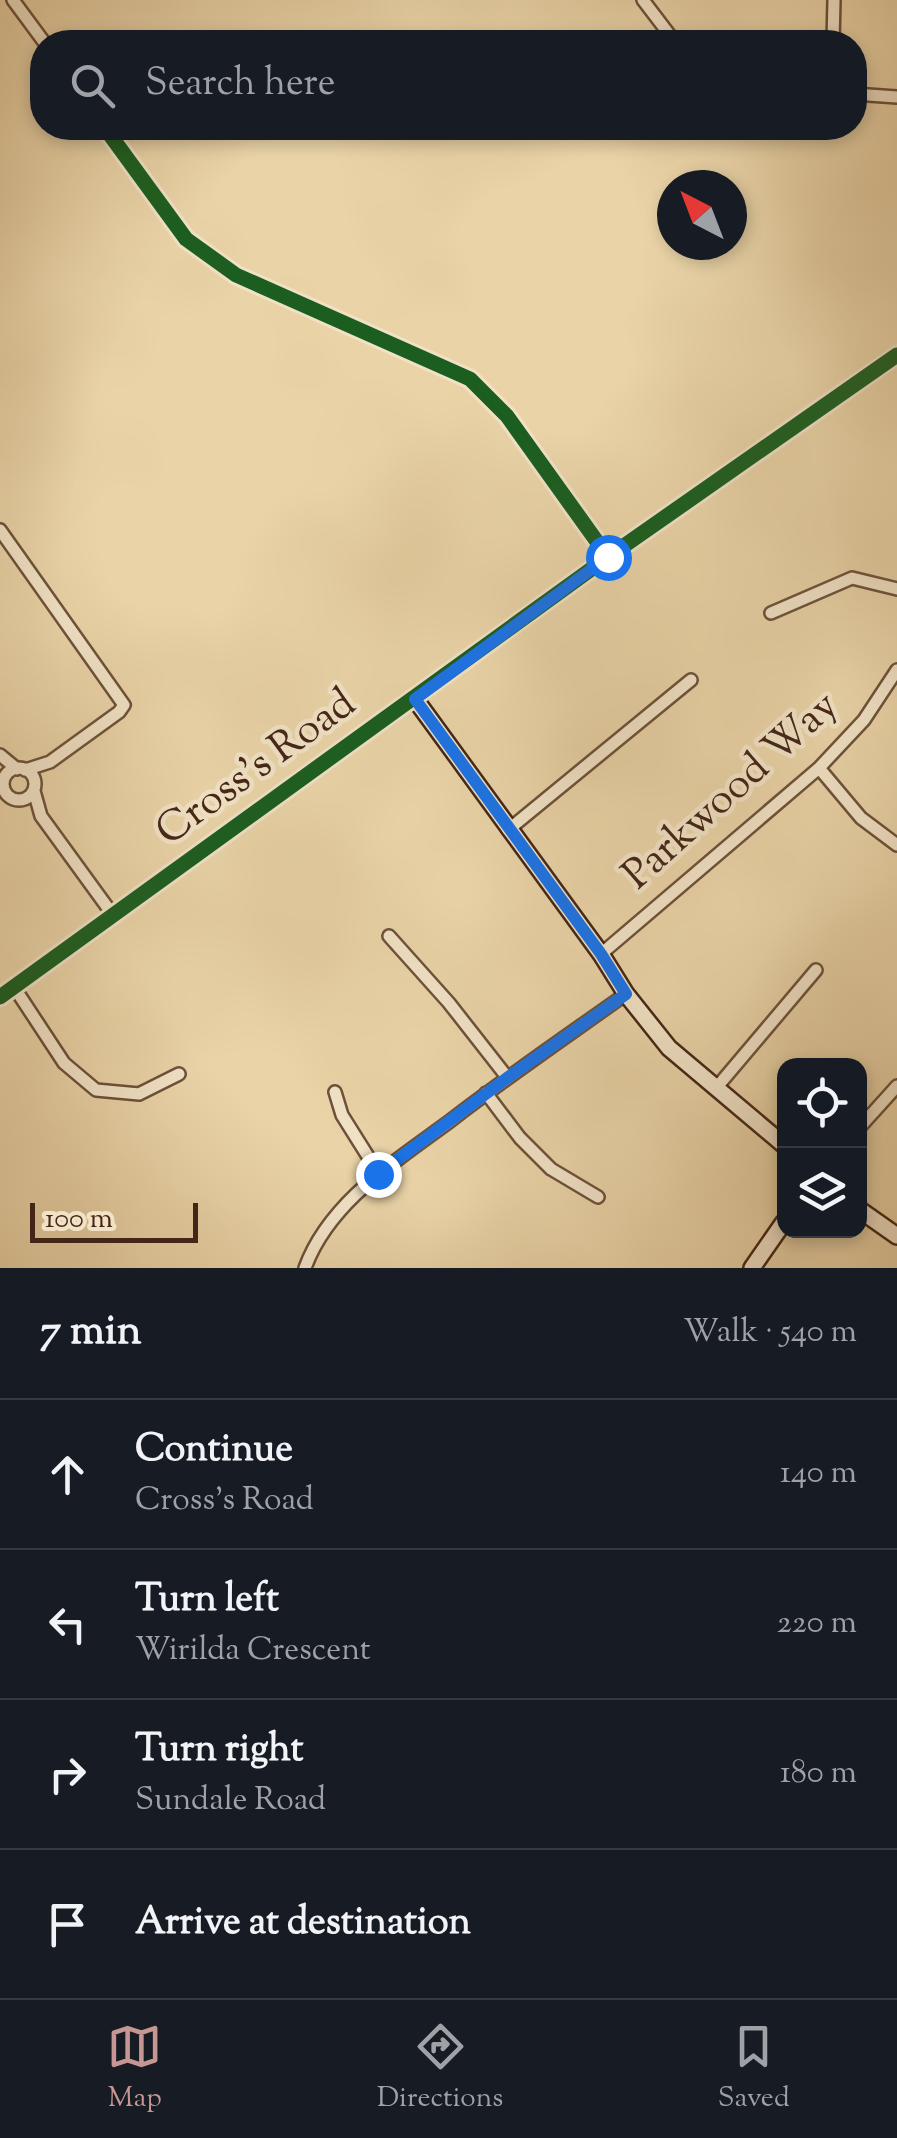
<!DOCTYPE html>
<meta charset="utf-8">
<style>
body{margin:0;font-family:"Sorts Mill Goudy",serif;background:#20242c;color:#f1f3f6}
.controls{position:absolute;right:30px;bottom:30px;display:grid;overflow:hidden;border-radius:20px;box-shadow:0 5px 15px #0003}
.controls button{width:90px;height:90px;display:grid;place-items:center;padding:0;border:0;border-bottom:2px solid #363941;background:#171b24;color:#f1f3f6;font:50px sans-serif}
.compass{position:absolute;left:657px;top:170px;width:90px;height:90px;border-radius:50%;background:#171b24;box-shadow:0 5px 15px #0003;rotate:318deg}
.scale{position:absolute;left:30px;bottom:25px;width:168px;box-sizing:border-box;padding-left:10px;border:5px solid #442616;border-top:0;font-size:28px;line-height:35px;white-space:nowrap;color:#442616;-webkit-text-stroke:8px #f1e2c6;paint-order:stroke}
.stop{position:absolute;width:30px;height:30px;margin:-22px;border:8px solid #1a73e8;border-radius:50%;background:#fff}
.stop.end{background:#1a73e8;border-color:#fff;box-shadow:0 2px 10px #0008}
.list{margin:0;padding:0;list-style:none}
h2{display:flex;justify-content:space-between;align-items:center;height:130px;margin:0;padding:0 40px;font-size:42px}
h2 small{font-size:32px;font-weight:400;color:#9ea1a6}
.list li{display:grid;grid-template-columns:65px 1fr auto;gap:30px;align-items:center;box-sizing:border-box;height:150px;padding:0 40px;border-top:2px solid #363941}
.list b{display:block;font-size:38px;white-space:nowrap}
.list p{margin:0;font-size:32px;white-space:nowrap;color:#9ea1a6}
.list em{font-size:32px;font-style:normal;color:#9ea1a6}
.icon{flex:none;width:55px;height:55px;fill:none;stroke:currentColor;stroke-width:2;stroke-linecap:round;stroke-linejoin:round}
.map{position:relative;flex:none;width:897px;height:1268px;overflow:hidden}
.search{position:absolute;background:#171b24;box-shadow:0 5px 15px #0003;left:30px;right:30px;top:30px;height:110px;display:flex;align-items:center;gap:25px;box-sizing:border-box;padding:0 35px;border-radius:40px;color:#9ea1a6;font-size:38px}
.sheet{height:730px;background:#171b24}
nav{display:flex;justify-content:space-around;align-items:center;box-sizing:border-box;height:140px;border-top:2px solid #363941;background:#171b24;font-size:28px;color:#9ea1a6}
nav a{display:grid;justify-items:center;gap:5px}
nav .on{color:#c59692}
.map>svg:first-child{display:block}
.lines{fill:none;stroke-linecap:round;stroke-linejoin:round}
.street-casing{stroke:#6d513a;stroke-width:16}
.secondary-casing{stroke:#442616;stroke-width:20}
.street{stroke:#f1e2c6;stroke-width:11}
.secondary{stroke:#f1e2c6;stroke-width:15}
.cycleway-casing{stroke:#f1e2c6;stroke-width:21}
.cycleway{stroke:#1b5e20;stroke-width:15}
.route{stroke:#1a73e8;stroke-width:12}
.labels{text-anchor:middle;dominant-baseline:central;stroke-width:9;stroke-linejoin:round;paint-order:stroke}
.street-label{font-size:42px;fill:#442616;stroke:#f1e2c6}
</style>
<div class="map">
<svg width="897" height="1268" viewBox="0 0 897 1268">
<rect width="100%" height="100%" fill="#e9d3a7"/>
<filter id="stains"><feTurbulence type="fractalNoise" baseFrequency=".002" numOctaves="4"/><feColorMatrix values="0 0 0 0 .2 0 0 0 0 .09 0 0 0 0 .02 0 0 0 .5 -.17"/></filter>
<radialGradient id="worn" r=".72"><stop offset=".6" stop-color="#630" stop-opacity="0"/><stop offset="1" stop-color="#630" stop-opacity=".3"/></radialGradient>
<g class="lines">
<defs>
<path id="street" d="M13 0 44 42
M643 0 675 42
M833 42 834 0
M854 94 897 97
M105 128 186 239 236 275 470 379 507 416 608 557
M0 530 124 705 119 712 50 762 25 770
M771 613 852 578 897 589
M0 755 17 769
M819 768 861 818 897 845
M3 784a16 16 0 1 1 32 0a16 16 0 1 1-32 0Z
M34 791 41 816 113 915
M508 830 691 680
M389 936 449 1003 507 1077
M601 954 819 768 864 720 897 670
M14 987 64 1063 96 1090 139 1094 179 1074
M717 1087 816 970
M335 1092 342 1115 379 1174
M486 1093 520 1138 551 1169 598 1197
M860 1127 897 1086
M305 1268C329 1202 396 1161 450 1121 507 1077 567 1036 626 994"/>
<path id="secondary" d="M415 699 601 954 626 994 669 1048 784 1145
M0 997 608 557 897 355
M860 1210 897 1236
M752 1268 784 1222"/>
</defs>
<!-- street casing -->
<use href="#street" class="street-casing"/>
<!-- secondary casing -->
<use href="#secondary" class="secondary-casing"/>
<!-- street -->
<use href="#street" class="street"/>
<!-- secondary -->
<use href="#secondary" class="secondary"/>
<defs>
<path id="cycleway" d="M105 128 186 239 236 275 470 379 507 416 608 557
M0 997 608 557 897 355"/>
</defs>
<!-- cycleway casing -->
<use href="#cycleway" class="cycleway-casing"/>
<!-- cycleway -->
<use href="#cycleway" class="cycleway"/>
</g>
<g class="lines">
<!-- route -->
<path class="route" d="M378 1174 507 1078 626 994 601 954 415 699 608 557"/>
</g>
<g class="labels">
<!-- street labels -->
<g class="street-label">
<text transform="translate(257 769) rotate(-36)">Cross's Road</text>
<text transform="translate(732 792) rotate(-42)">Parkwood Way</text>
</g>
</g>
<rect width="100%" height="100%" filter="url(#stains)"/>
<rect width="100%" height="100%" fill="url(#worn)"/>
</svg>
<div class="controls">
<button><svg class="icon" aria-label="locate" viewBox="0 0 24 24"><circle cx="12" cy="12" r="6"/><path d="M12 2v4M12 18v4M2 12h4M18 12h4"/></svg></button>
<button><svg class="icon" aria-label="layers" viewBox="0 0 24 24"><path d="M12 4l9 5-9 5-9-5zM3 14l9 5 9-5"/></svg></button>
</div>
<svg class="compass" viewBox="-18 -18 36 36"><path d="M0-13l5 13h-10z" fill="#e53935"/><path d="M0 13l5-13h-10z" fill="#9ea1a6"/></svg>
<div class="scale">100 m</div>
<div class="stop" style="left:608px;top:557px"></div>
<div class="stop end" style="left:378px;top:1174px"></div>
<div class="search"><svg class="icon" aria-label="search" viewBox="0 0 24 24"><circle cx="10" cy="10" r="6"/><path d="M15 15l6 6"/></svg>Search here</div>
</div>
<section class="sheet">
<h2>7 min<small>Walk · 540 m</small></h2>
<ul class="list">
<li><svg class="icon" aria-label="ahead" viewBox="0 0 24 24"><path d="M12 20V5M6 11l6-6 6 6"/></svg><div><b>Continue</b><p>Cross's Road</p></div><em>140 m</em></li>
<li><svg class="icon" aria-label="left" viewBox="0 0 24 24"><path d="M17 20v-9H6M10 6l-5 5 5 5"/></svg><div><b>Turn left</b><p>Wirilda Crescent</p></div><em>220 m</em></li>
<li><svg class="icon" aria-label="right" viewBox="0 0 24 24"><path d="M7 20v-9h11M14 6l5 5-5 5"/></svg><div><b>Turn right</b><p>Sundale Road</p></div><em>180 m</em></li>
<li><svg class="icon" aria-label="arrive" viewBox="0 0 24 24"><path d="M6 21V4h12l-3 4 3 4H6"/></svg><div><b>Arrive at destination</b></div></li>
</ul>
</section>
<nav>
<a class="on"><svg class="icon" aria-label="map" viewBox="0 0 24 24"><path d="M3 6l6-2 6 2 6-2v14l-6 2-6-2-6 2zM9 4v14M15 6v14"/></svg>Map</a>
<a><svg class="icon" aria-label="directions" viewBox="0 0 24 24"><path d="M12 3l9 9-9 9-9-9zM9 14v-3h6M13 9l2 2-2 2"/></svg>Directions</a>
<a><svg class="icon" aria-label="saved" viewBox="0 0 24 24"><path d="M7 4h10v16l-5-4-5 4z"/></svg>Saved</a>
</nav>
